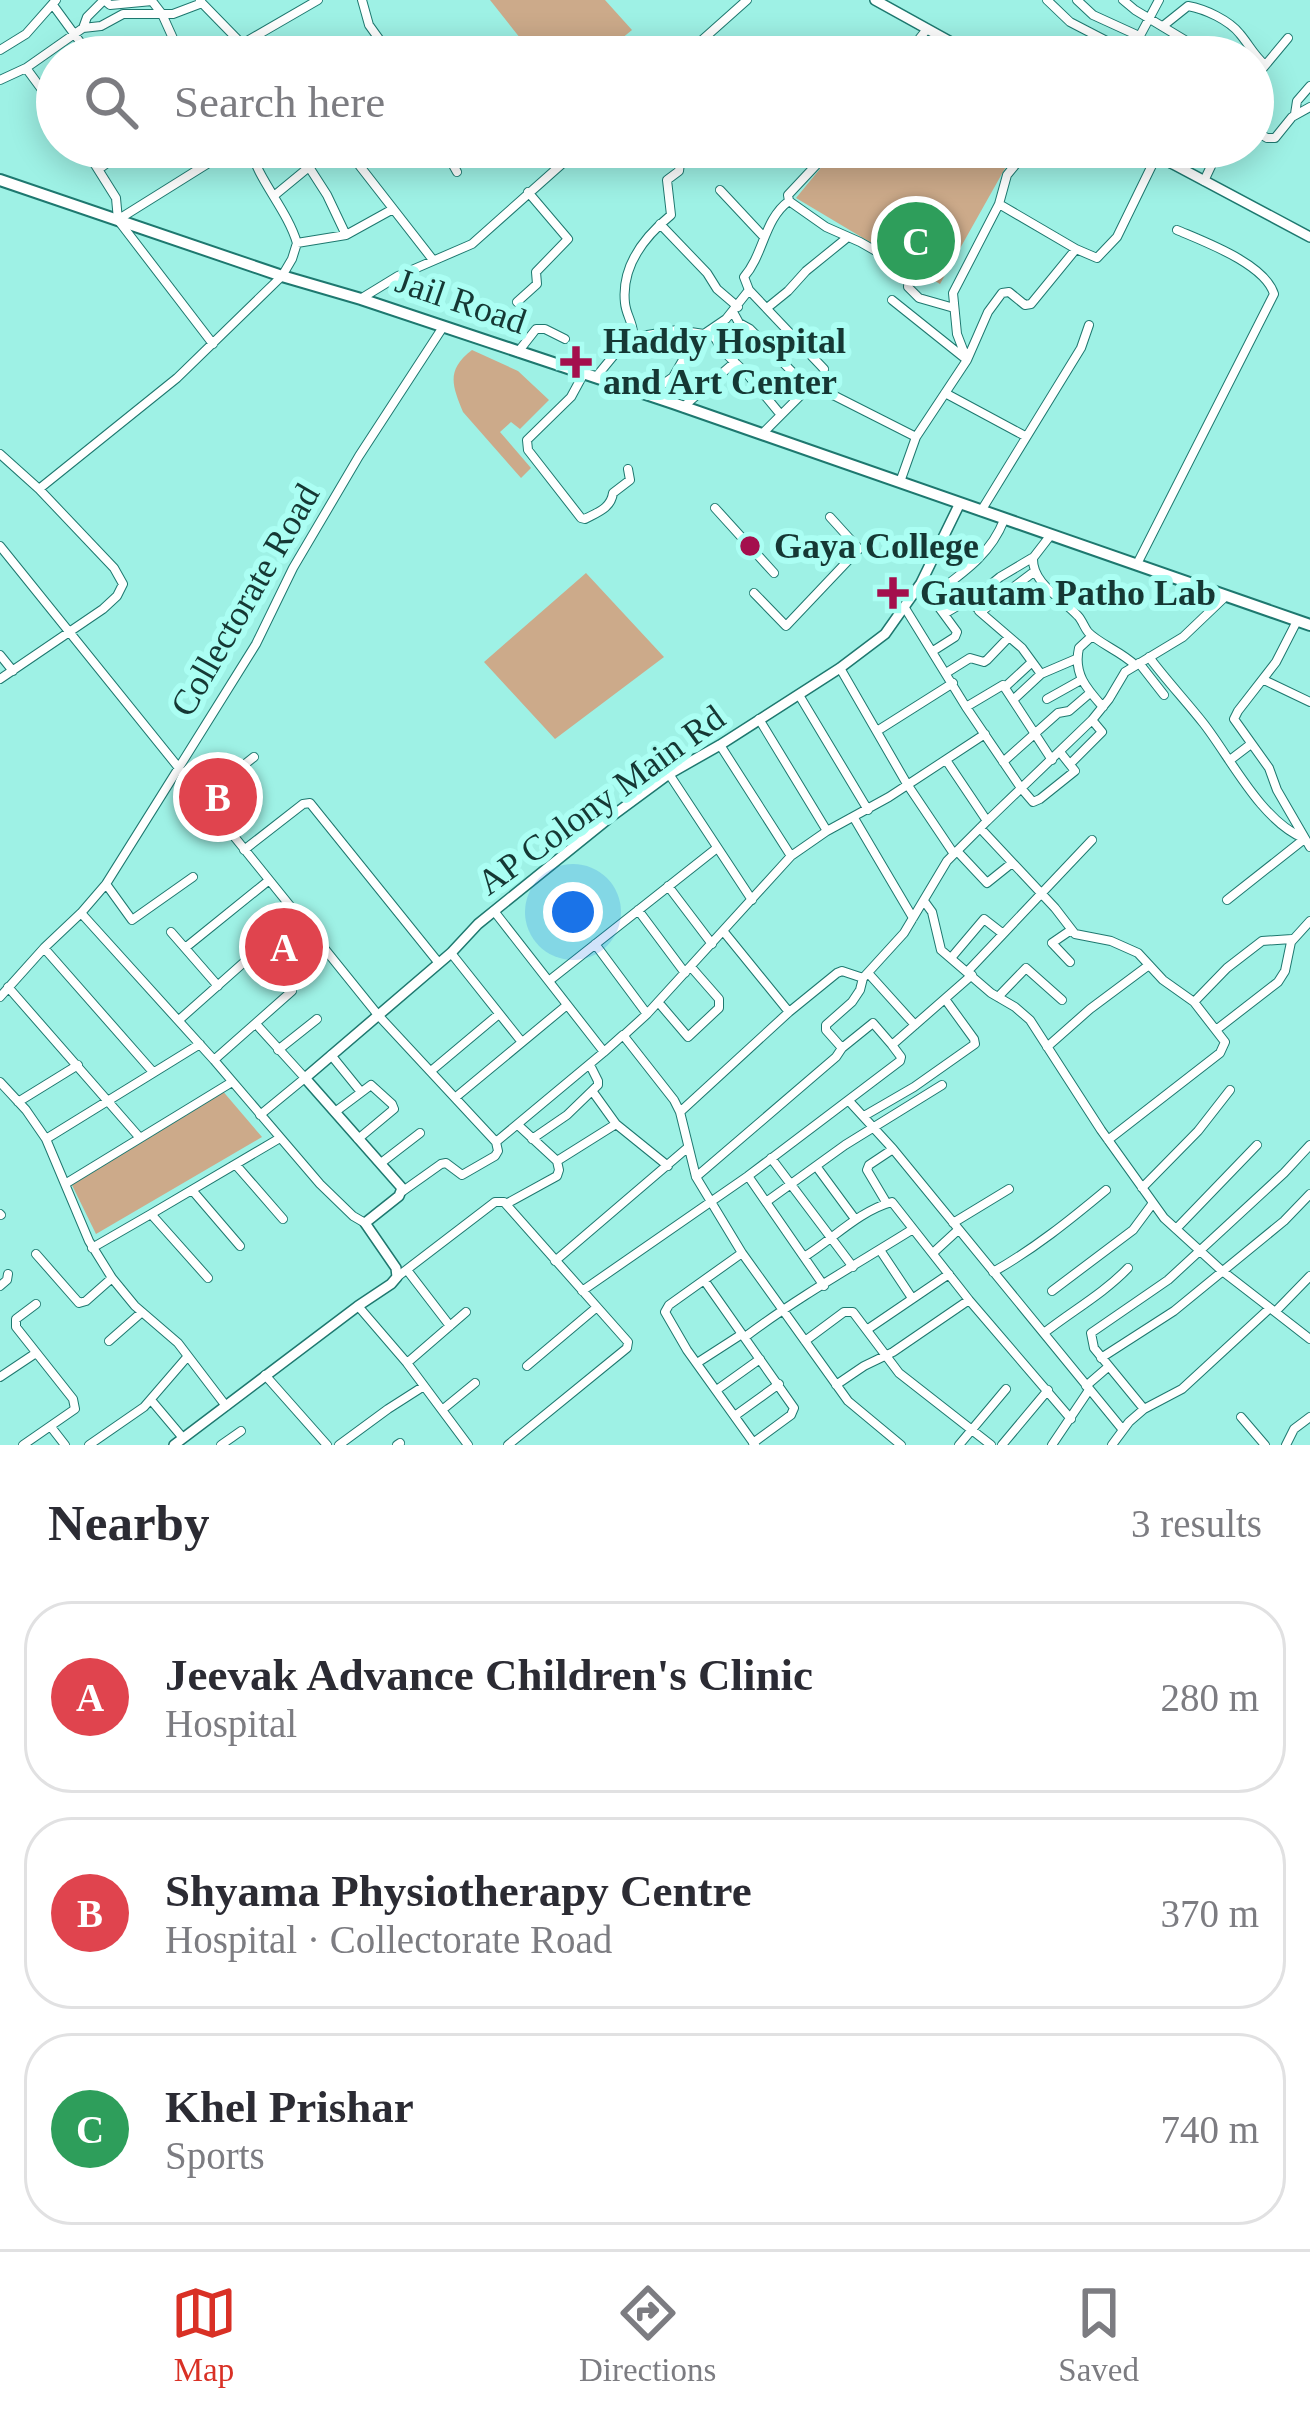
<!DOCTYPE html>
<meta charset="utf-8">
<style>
body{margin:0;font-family:"Times New Roman",serif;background:#f7f7f7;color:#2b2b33}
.you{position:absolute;left:573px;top:912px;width:42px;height:42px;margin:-30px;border:9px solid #fff;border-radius:50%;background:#1a73e8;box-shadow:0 0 0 18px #1a73e833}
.badge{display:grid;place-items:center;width:78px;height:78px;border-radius:50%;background:#d93025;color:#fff;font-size:39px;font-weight:700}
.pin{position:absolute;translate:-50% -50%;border:6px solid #fff;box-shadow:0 3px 12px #0006}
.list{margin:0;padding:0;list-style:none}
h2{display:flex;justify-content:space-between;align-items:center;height:156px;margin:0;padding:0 48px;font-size:51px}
h2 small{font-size:39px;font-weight:400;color:#7c7c81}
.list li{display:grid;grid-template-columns:78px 1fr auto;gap:36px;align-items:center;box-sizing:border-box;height:192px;margin:0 24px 24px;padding:0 24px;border:3px solid #e1e1e2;border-radius:48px}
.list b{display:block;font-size:45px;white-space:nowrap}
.list p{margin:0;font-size:39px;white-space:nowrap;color:#7c7c81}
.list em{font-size:39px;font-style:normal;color:#7c7c81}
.icon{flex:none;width:66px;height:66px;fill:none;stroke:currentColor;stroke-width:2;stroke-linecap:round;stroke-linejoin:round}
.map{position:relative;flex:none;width:1310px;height:1445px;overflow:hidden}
.search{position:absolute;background:#fff;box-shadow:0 6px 30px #0003;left:36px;right:36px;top:36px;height:132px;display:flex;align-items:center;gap:30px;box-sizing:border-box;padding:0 42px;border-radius:66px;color:#7c7c81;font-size:45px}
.sheet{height:804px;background:#fff}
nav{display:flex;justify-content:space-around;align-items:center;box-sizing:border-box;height:168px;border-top:3px solid #e1e1e2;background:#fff;font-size:33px;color:#7c7c81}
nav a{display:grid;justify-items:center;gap:6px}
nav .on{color:#d93025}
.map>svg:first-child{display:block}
.green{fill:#ccaa8a}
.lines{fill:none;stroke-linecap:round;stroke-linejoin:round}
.minor-casing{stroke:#1e786f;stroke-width:10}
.tertiary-casing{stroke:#1e786f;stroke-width:12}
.primary-casing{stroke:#1e786f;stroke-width:14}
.minor{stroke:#fff;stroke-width:8}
.tertiary{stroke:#fff;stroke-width:9}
.primary{stroke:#fff;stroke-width:10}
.poi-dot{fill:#a40f4d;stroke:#abfef3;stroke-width:4.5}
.labels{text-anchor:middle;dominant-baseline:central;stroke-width:12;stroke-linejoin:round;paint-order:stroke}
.street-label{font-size:36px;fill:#153834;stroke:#abfef3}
.poi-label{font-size:36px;font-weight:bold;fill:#153834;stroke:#abfef3;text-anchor:start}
</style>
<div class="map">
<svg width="1310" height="1445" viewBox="0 0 1310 1445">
<rect width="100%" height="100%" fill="#9ef1e5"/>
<!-- green -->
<path class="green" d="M490 0H605L632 30 599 57H535Z
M838 147H1017L940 284 796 198Z
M472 350 518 371 549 400 520 429 511 422 500 432 531 468 521 478 463 412C452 385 446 370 472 350Z
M586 573 664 657 555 739 484 662Z
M221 1089 262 1137 96 1234 70 1181Z"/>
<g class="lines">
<defs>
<path id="minor" d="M104 0 110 5 152 1 162 14 176 45
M362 0 369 25 392 57
M1047 0 1070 22 1126 51
M1077 0 1093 15 1139 36
M1123 0 1135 10 1213 57
M200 1 242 44
M53 5 91 57
M1163 26 1188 6C1205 9 1229 20 1240 34 1250 46 1253 54 1265 65
M83 28 87 17 104 0
M1135 45 1161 57
M0 50 26 34 56 0
M249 57 242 44 318 0
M683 57 747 0
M905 57 927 29
M1122 57 1135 45 1159 0
M26 68 83 28 101 26 123 14H173L202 3
M0 80 26 68 57 110
M1253 80 1288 38
M1295 114 1297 101 1310 86
M1253 130 1267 138H1275L1292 117 1310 107
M84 147 116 198 118 220 213 344
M199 147 208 163
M345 147 433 260
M443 147 457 172
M1171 164 1179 147
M309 167 327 195 346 235
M99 169 129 147
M1204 181 1220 147
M720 190 764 237
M275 195 309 167 326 147
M789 201 826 227 860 242 909 270 908 287 919 298 954 308
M999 204 1076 249 1097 258 1117 237 1156 157
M119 219 223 154
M660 224 707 273 717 289 738 307
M297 243 346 235 393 209
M749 290 824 369
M362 298 398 276 472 244 581 147
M892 300 967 360 988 312 1002 293 1009 292 1025 305 1031 304 1076 249
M517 302 537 284 536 272 568 239 528 192
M767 308 788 291 806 271 848 237
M733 312 739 323 750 329 808 388 835 396 916 437
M711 331 722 350 748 375 781 415
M630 338 677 330 704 334 726 319 749 290 744 277C764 254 764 219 789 201L788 195 833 147
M518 352 536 329H545L565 339
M584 373 571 397 527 440 528 450 581 518 585 519C598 512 611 508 613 493L630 480 628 469
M596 377 633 332C632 321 626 314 625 303 621 266 644 237 671 215L667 180 679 171 680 163 669 147
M945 393 1025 436
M649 394 673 377 698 334
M683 407 735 362
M762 434 808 388
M0 454 39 489 177 378 282 276 292 259 297 243C287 209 257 179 250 147
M900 482 916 437 967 360 957 334 953 293 999 204 1007 175 1030 147
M715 508 774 573
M981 511 1081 348 1089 325
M1050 536 1033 558C1032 584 1062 598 1078 616 1082 620 1084 627 1088 632 1098 643 1122 652 1135 665
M0 546 378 1015 496 1142
M1137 564 1274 294C1265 264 1205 242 1177 230
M921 583 957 632 955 637 933 651
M754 593 786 626 859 549 830 517
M932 596C961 574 990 556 1004 520
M969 602 1000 577 1032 558
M905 608 966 707 1021 788 1033 802 1040 799 1075 771 1060 752
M979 611 1022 648 1041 674 1076 659
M944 614 966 601 982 611 1035 571
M1297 621 1276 662 1238 711 1234 719 1269 768 1277 790 1310 847
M1092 636 1079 648C1073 674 1087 689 1103 707
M0 655 13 671
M1149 657C1166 680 1186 701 1204 724 1231 759 1261 820 1303 838
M1139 663 1164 695
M840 668 907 784 954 854
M946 673 970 658 984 662 987 660 1009 637
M0 679 103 609 117 596 123 584 114 568 39 489
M1264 680 1310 702
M1005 687 1031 663
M799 695 868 810
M1047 699 1081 680
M1013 700 1041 674
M966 707 1003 685 1052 760
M759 719 827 831
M877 731 953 683
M720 745 791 856
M1230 760 1251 744
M1003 762 1058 713 1069 711 1090 693
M1071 763 1102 732 1092 720
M669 774 752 900
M202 798 254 757
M854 818 913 918
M987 821 1092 720 1109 699 1125 672 1183 637 1226 596
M980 828 1055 908 1075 934 1111 941 1138 953 1163 980 1194 1002 1225 1042 1220 1053 1108 1140
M244 850 303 804 310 803 438 962
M957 851 987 883 1012 863
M106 884 132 920 193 877
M668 886 712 944
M1227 900 1303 840
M924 901 932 912 941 950 991 993 1015 1007 1030 1020 1101 1130 1164 1218 1221 1270 1310 1339
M638 910 685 973
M494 911 604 1052 623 1035 674 1100 680 1112 696 1177 742 1253 848 1401 901 1445
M171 932 218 986
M724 932 789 1012
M595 944 647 1014 624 1035
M44 948 153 1072
M185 948 268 881
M451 953 521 1041
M951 958 984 919 1002 933
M1070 962 1052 943 1071 930
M968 971 1092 840
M869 974 915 1025
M550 980 717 848
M8 987 140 1138
M0 997 44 948 81 913
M998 997 1026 968 1062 1000
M1194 1002 1227 968 1262 941 1292 939
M659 1003 688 1037 719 1008V999L691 967
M647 1014 791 856 827 831 889 797 985 734
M179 1020 259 949
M256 1024 305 1078 260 1115
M1216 1030 1278 982 1285 971 1291 942 1310 921
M1047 1047 1090 1009 1149 965
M842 1048 873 1023 892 1045 972 975
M278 1050 317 1019
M331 1055 361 1092
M214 1060 292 991
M431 1071 499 1014
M0 1082 26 1110 46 1139 89 1241 112 1278 135 1306 178 1343 226 1406
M593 1092 616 1124 668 1166
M456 1097 567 1005
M849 1101 893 1149 1123 1430
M18 1102 78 1065
M335 1112 371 1085 392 1104 394 1109 358 1139
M680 1112 789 1012 837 973 842 971 863 978
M864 1116 914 1087 975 1044 974 1039 945 999
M518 1125 557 1161
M46 1139 200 1044
M532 1139 567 1115 598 1085V1081L590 1065
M771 1158 853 1267
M381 1163 420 1133
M236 1165 283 1219
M816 1166 855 1219
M748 1176 824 1286
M696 1177 836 1057 842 1048 826 1030V1025L852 1002 860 990 863 978 904 933 947 861 987 821 946 760
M65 1184 232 1082
M1142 1188 1198 1131 1230 1090
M192 1190 240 1246
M403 1191 441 1164 446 1163 462 1175 495 1156 498 1151 496 1142 604 1052
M766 1202 845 1145 942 1085
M886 1202 867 1170 869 1165 893 1149
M506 1204 557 1176 559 1170 557 1161 616 1124
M0 1214 1 1215
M365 1223 353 1216 320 1184 214 1060 81 913 106 884 178 769 256 644 293 568 359 456 443 327
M953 1223 1009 1189
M1176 1229 1257 1145
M92 1248 151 1214
M880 1250 912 1298
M742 1253 669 1305 665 1312 687 1350 755 1445
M933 1253 958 1230
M36 1254 79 1303 86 1301 112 1278
M804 1257C833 1239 859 1211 892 1202L969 1300 1071 1419
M555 1261 686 1149
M407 1270 450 1326
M993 1272C1034 1249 1070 1220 1106 1190
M397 1277 495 1202H504L628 1342 627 1348 508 1445
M208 1278 151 1214 280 1138
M704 1280 794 1408 791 1415 753 1443
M0 1286 7 1280 8 1274
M582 1291 748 1176 900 1061 901 1057 892 1045
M1052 1291 1133 1230 1153 1203
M358 1306 407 1363 468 1445
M1275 1312 1310 1276
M868 1329 949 1274
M1044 1333C1072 1311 1103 1294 1128 1268
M745 1337C798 1297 857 1264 913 1229
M109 1341 142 1312
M805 1341 844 1312H853L899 1373 991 1445
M1101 1358 1174 1311 1284 1221 1310 1194
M407 1363 466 1312
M697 1363 742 1334
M527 1366 597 1307
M265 1375 327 1445
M0 1377 36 1353
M836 1385 864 1366 893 1352 969 1300
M1086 1386 1108 1367
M718 1389 760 1359
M151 1400 183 1438
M1144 1409 1094 1348 1091 1333 1168 1280 1284 1173 1310 1145
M442 1410 475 1383
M736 1415 779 1384
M1241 1417 1265 1445
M51 1427 65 1445
M23 1445 75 1409 73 1399 16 1327V1319L36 1304
M89 1445 144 1407 188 1356
M221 1445 241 1431
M339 1445 388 1409 424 1386
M397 1445 400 1443
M959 1445 1006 1389
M1002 1445 1048 1390
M1052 1445 1089 1390
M1112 1445 1129 1422 1144 1409 1182 1389 1270 1308
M1286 1445 1294 1429 1310 1417"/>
<path id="tertiary" d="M875 0 978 57
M1141 147 1310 237
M174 1445 358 1306 391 1284 397 1277 396 1268 365 1223 399 1196 402 1188 305 1078 451 953 478 924 608 819 669 774 720 745 840 668 885 634 921 583 959 505"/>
<path id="primary" d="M0 180 282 276 361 299 673 403 1310 625"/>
</defs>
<!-- minor casing -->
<use href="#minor" class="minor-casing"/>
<!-- tertiary casing -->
<use href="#tertiary" class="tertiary-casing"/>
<!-- primary casing -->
<use href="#primary" class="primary-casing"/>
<!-- minor -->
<use href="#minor" class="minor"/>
<!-- tertiary -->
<use href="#tertiary" class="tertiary"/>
<!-- primary -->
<use href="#primary" class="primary"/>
</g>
<!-- markers -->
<g class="poi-dot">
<path d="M570 344h12v12h12v12h-12v12h-12v-12h-12v-12h12z"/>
<circle cx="750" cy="546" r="12"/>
<path d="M887 575h12v12h12v12h-12v12h-12v-12h-12v-12h12z"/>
</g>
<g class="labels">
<!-- street labels -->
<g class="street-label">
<text transform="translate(461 301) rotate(19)">Jail Road</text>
<text transform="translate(245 600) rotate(-60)">Collectorate Road</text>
<text transform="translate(601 800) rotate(-36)">AP Colony Main Rd</text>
</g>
<!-- poi labels -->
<g class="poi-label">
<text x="603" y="341">Haddy Hospital<tspan x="603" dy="41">and Art Center</tspan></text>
<text x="774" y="546">Gaya College</text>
<text x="920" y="593">Gautam Patho Lab</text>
</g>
</g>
</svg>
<div class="you"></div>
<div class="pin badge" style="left:284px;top:947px;background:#e0444e">A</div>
<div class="pin badge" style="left:218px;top:797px;background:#e0444e">B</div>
<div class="pin badge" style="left:916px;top:241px;background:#2e9e5b">C</div>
<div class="search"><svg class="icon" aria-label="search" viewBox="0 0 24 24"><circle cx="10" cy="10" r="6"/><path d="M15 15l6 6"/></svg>Search here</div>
</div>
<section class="sheet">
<h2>Nearby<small>3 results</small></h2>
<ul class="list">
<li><span class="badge" style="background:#e0444e">A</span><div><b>Jeevak Advance Children's Clinic</b><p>Hospital</p></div><em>280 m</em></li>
<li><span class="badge" style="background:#e0444e">B</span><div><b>Shyama Physiotherapy Centre</b><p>Hospital · Collectorate Road</p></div><em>370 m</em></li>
<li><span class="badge" style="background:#2e9e5b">C</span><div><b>Khel Prishar</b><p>Sports</p></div><em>740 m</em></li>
</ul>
</section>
<nav>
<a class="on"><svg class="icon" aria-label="map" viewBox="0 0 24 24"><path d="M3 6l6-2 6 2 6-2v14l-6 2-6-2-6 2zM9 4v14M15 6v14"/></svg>Map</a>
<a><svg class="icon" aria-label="directions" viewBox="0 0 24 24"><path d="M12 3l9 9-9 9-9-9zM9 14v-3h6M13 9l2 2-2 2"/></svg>Directions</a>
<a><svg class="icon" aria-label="saved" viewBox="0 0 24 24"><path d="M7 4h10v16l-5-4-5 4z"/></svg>Saved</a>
</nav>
